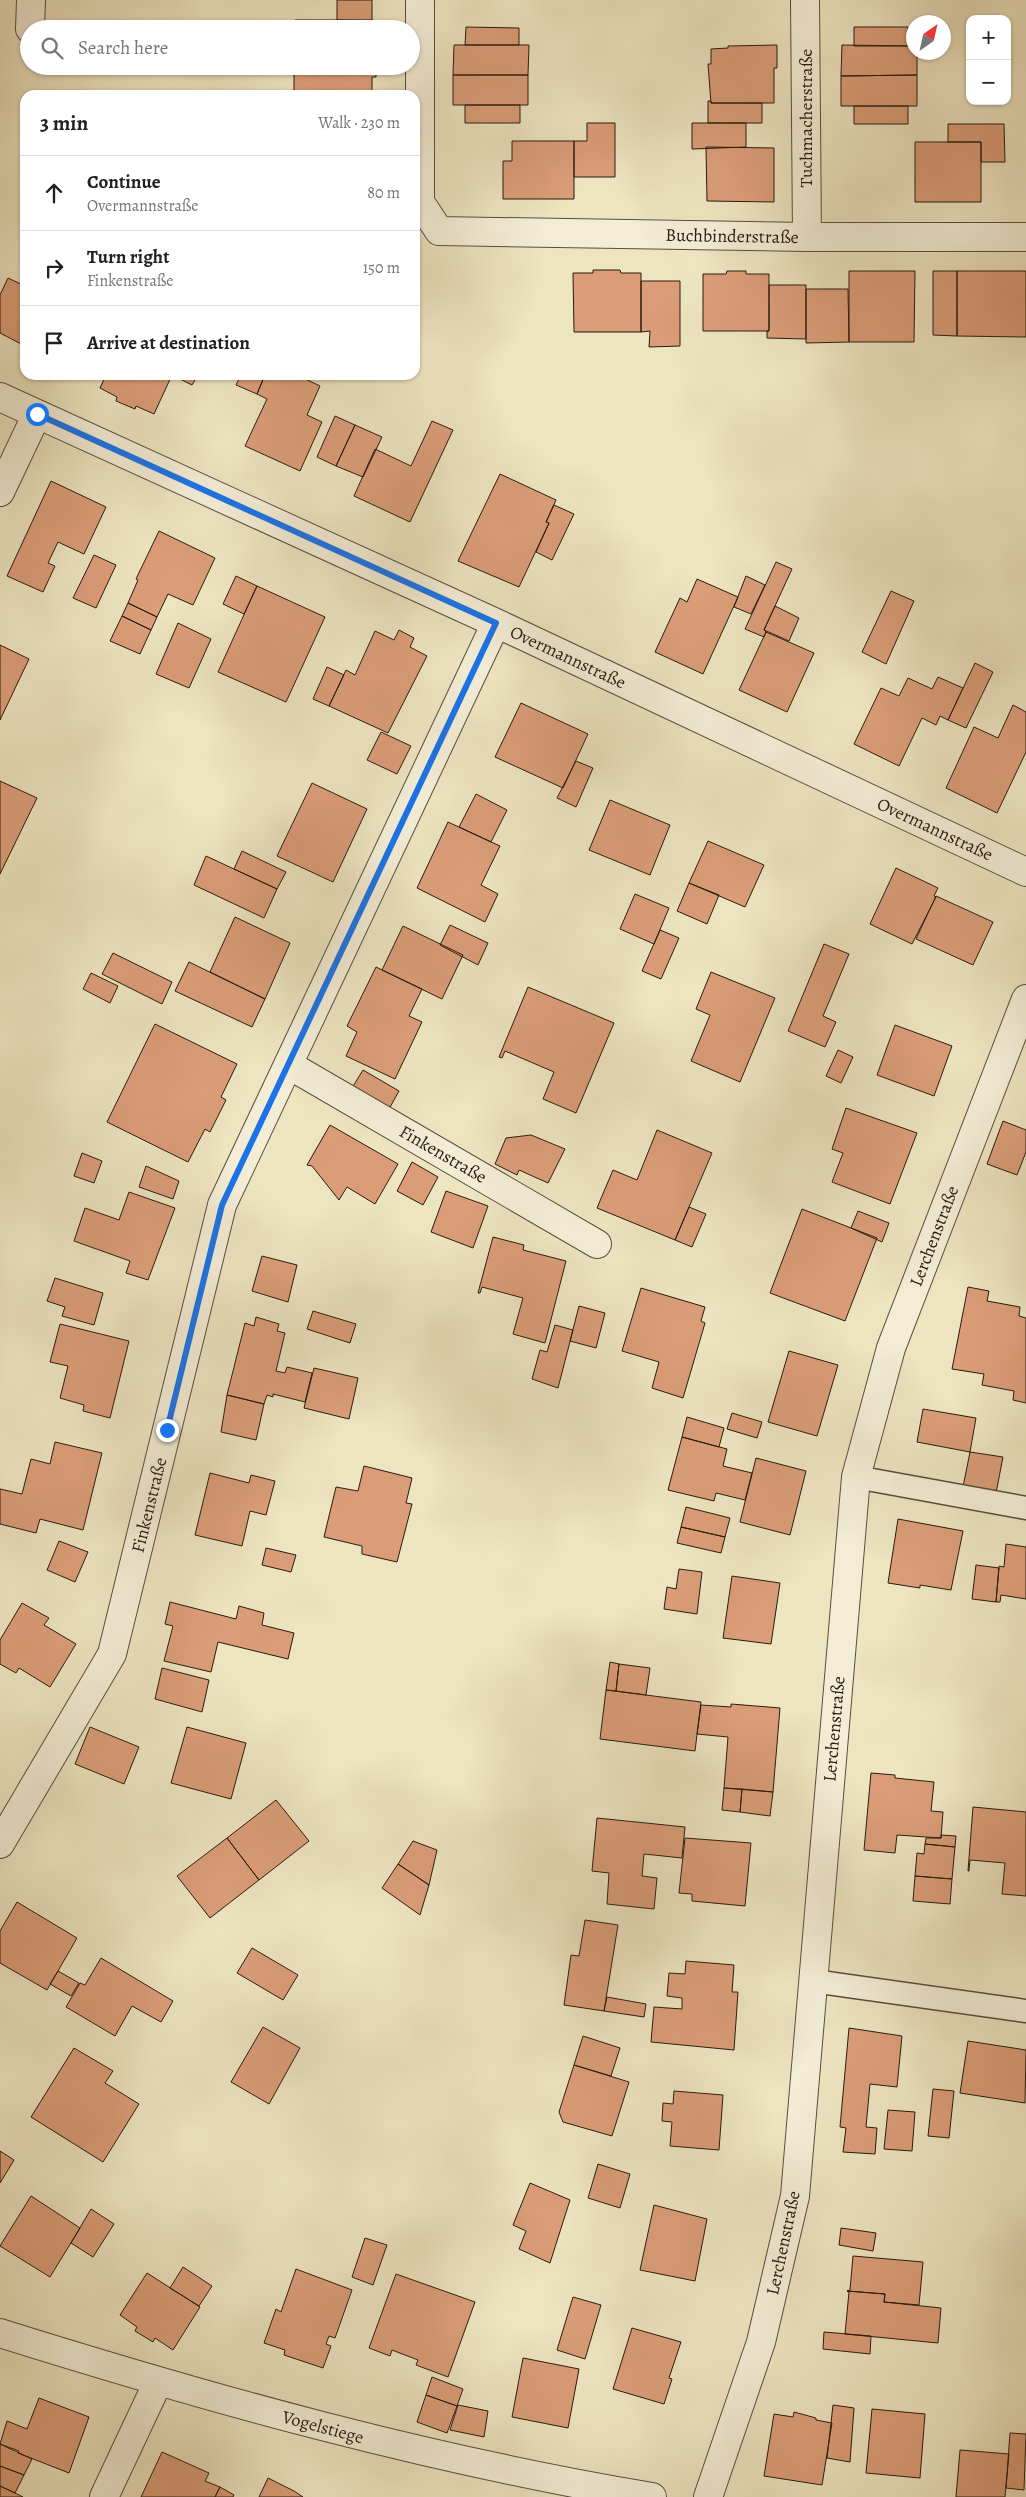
<!DOCTYPE html>
<meta charset="utf-8">
<style>
body{margin:0;font-family:Alegreya,serif;background:#f6f6f6;color:#202124}
.controls{position:absolute;right:15px;top:15px;display:grid;overflow:hidden;border-radius:10px;box-shadow:0 1px 4px #0004}
.controls button{width:45px;height:45px;display:grid;place-items:center;padding:0;border:0;border-bottom:1px solid #e0e0e0;background:#fff;color:#202124;font:25px sans-serif}
.compass{position:absolute;left:906px;top:15px;width:45px;height:45px;border-radius:50%;background:#fff;box-shadow:0 1px 4px #0004;rotate:34deg}
.stop{position:absolute;width:15px;height:15px;margin:-11px;border:4px solid #1a73e8;border-radius:50%;background:#fff}
.stop.end{background:#1a73e8;border-color:#fff;box-shadow:0 1px 5px #0008}
.list{margin:0;padding:0;list-style:none}
h2{display:flex;justify-content:space-between;align-items:center;height:65px;margin:0;padding:0 20px;font-size:21px}
h2 small{font-size:16px;font-weight:400;color:#757577}
.list li{display:grid;grid-template-columns:32px 1fr auto;gap:15px;align-items:center;box-sizing:border-box;height:75px;padding:0 20px;border-top:1px solid #e0e0e0}
.list b{display:block;font-size:19px;white-space:nowrap}
.list p{margin:0;font-size:16px;white-space:nowrap;color:#757577}
.list em{font-size:16px;font-style:normal;color:#757577}
.icon{flex:none;width:28px;height:28px;fill:none;stroke:currentColor;stroke-width:2;stroke-linecap:round;stroke-linejoin:round}
.map{position:relative;flex:none;width:1026px;height:2497px;overflow:hidden}
.search{position:absolute;background:#fff;box-shadow:0 1px 4px #0004;left:20px;top:20px;width:400px;height:55px;display:flex;align-items:center;gap:12px;box-sizing:border-box;padding:0 18px;border-radius:28px;color:#757577;font-size:19px}
.panel{position:absolute;background:#fff;box-shadow:0 1px 4px #0004;left:20px;top:90px;width:400px;height:290px;border-radius:15px}
.map>svg:first-child{display:block}
.building{fill:#da9d78;stroke:#281b10}
.lines{fill:none;stroke-linecap:round;stroke-linejoin:round}
.lane-casing{stroke:#594d3c;stroke-width:25}
.street-casing{stroke:#594d3c;stroke-width:30}
.lane{stroke:#f3edd6;stroke-width:22}
.street{stroke:#f3edd6;stroke-width:28}
.route{stroke:#1a73e8;stroke-width:6}
.labels{text-anchor:middle;dominant-baseline:central;stroke-width:4;stroke-linejoin:round;paint-order:stroke}
.street-label{font-size:18px;fill:#281b10;stroke:#f3edd6}
</style>
<div class="map">
<svg width="1026" height="2497" viewBox="0 0 1026 2497">
<rect width="100%" height="100%" fill="#ede4c0"/>
<filter id="stains"><feTurbulence type="fractalNoise" baseFrequency=".004" numOctaves="4"/><feColorMatrix values="0 0 0 0 .2 0 0 0 0 .09 0 0 0 0 .02 0 0 0 .5 -.17"/></filter>
<radialGradient id="worn" r=".72"><stop offset=".6" stop-color="#630" stop-opacity="0"/><stop offset="1" stop-color="#630" stop-opacity=".3"/></radialGradient>
<!-- building -->
<path class="building" d="M337 0H372V21L337 20Z
M295 20H373V29H295Z
M466 27 519 28V45H465Z
M854 27H908V46H854Z
M454 45H529L528 75H453Z
M777 45V68H774V103H711L708 64H711V49L728 48V46Z
M842 45 914 46V52H917V75L841 76Z
M294 66H376V77H372V95H294Z
M453 75H528V105H453Z
M917 75V106H841V76Z
M708 101H711V103H762V123H708Z
M465 105H520V123H465Z
M854 106H908V124H854Z
M587 123H615V177H574V141H587Z
M692 123H746V147L692 149Z
M948 124H1004L1005 162H981V142H948Z
M512 141H574V199H503V161H512Z
M915 142H981V202H915Z
M706 147 774 148V202L707 201Z
M593 270H620L621 273H641V332H574L573 273H593Z
M727 271H746V274H769V331H703V274H726Z
M849 271H915L914 342H849Z
M933 271H957V336L933 335Z
M957 271H1026V337L957 336Z
M8 278 25 286V346L0 333V295Z
M641 281H680V346L649 347 650 331 641 332Z
M769 285H806V339L767 338V331H769Z
M806 289H848L849 342 806 343Z
M106 375H172L154 414 136 406 135 409 116 401 117 397 100 388Z
M172 375H198L192 385Z
M241 375H265L257 394 236 385Z
M265 375H297L320 386 307 415 322 422 300 471 245 446 267 399 257 394Z
M335 416 355 425 336 466 317 457Z
M432 421 453 430 410 522 354 496 375 449 411 466Z
M355 425 382 437 363 477 336 466Z
M500 474 556 500 546 522 549 523 519 587 458 561Z
M51 481 106 507 84 554 58 542 48 563 55 566 43 592 7 576Z
M554 505 574 514 552 560 536 552 549 523 546 522Z
M159 531 215 558 193 605 168 594 157 617 128 603 138 580 136 579Z
M94 555 116 565 96 608 73 598Z
M776 562 792 569 764 630 766 632 764 637 745 629Z
M236 576 257 586 244 614 223 604Z
M746 576 765 585 751 614 734 607Z
M697 579 738 597 703 674 655 652 680 598 687 602Z
M257 586 325 617 286 702 218 672Z
M891 591 914 601 886 664 862 652Z
M128 603 157 617 151 630 122 616Z
M775 606 799 618 789 641 764 630Z
M122 616 151 630 140 654 110 641Z
M178 623 211 639 189 688 156 674Z
M399 630 414 638 410 647 427 656 388 733 329 706 346 670 355 675 375 631 394 640Z
M766 632 814 653 787 712 739 690Z
M0 645 29 659 0 720Z
M975 663 993 672 966 728 948 720Z
M327 667 344 675 329 706 313 699Z
M938 677 963 688 948 720 940 716 936 725 922 718 899 766 854 744 881 688 899 696 908 678 932 689Z
M521 703 588 734 563 788 495 757Z
M1013 705 1026 712V752L997 813 946 788 974 727 998 738Z
M381 732 411 746 397 774 367 760Z
M576 761 593 768 576 807 557 798Z
M0 781 37 798 0 874Z
M312 783 367 809 333 882 277 856Z
M476 794 507 810 491 842 459 827Z
M610 800 670 825 650 875 589 850Z
M448 822 500 846 481 885 498 894 485 922 417 888Z
M708 841 764 865 745 907 689 883Z
M242 851 286 872 277 889 234 869Z
M206 856 277 889 264 918 194 885Z
M896 868 938 888 934 896 936 897 912 944 870 924Z
M689 883 719 895 707 924 677 911Z
M635 894 669 908 654 944 620 929Z
M936 896 993 922 973 965 916 939Z
M235 917 290 943 265 999 210 972Z
M450 925 488 943 478 965 440 945Z
M403 926 463 955 442 999 382 970Z
M660 930 679 938 661 979 642 971Z
M824 944 849 954 823 1016 836 1022 825 1047 788 1031Z
M113 953 172 982 162 1004 102 974Z
M189 962 265 999 252 1027 175 991Z
M376 967 422 989 409 1016 422 1022 395 1079 346 1056 357 1032 347 1026Z
M711 972 775 998 740 1082 691 1061 710 1015 696 1009Z
M91 973 118 986 110 1003 83 989Z
M528 987 614 1023 576 1113 543 1099 554 1072 505 1051 502 1058 499 1057Z
M155 1024 237 1064 221 1097 226 1100 210 1132 205 1129 188 1162 107 1122Z
M895 1025 952 1046 934 1096 877 1075Z
M838 1050 853 1057 841 1083 826 1076Z
M363 1070 399 1091 389 1109 352 1088Z
M846 1108 917 1133 890 1204 832 1182 843 1153 832 1149Z
M1003 1121 1026 1130V1152L1017 1175 987 1164Z
M330 1125 398 1164 375 1204 347 1187 339 1200 312 1166 307 1165Z
M657 1130 712 1153 675 1240 597 1208 613 1170 637 1180Z
M531 1135 565 1149 548 1183 519 1170 517 1175 495 1164 506 1138Z
M82 1153 102 1161 94 1183 74 1176Z
M412 1162 438 1177 423 1205 397 1191Z
M146 1166 179 1181 173 1199 139 1187Z
M446 1191 488 1206 473 1248 431 1232Z
M129 1192 175 1208 148 1280 126 1273 130 1261 74 1241 85 1208 119 1220Z
M689 1207 706 1214 692 1247 675 1240Z
M802 1209 877 1238 845 1321 770 1293Z
M858 1211 889 1223 882 1242 851 1228Z
M493 1237 524 1245 523 1250 566 1261 545 1343 513 1334 523 1298 482 1287 480 1293H478Z
M262 1256 297 1265 288 1302 252 1291Z
M55 1278 103 1293 94 1325 62 1316 65 1307 47 1301Z
M968 1287 989 1291 987 1301 1020 1307 1019 1316 1026 1318V1403L1013 1400 1014 1391 982 1385 984 1374 952 1369Z
M641 1288 705 1307 701 1321 705 1323 683 1398 652 1388 659 1362 622 1351Z
M579 1306 605 1313 596 1348 570 1341Z
M313 1311 356 1324 350 1343 307 1329Z
M256 1317 279 1324 277 1331 285 1333 276 1371 285 1373 287 1367 312 1373 305 1402 273 1394V1397L267 1395 264 1404 227 1395 245 1323 254 1326Z
M60 1324 129 1341 110 1418 83 1411 84 1405 60 1398 68 1366 50 1362Z
M555 1325 573 1330 558 1388 532 1379 540 1350 547 1352Z
M789 1351 838 1365 817 1436 768 1422Z
M314 1368 358 1378 349 1419 304 1408Z
M227 1395 264 1404 256 1440 221 1432Z
M923 1409 976 1418 970 1452 917 1442Z
M732 1413 762 1422 757 1438 727 1429Z
M687 1417 724 1428 719 1447 682 1437Z
M682 1437 727 1449 723 1466 752 1473 745 1500 716 1493 714 1501 668 1490Z
M55 1442 102 1453 83 1530 40 1519 36 1533 0 1524V1489L22 1494 31 1459 50 1464Z
M970 1452 1003 1457 996 1493 963 1487Z
M756 1458 806 1471 790 1535 740 1522Z
M364 1466 412 1478 406 1503 412 1504 397 1562 362 1554V1546L324 1537 336 1487 358 1491Z
M210 1473 249 1483 251 1475 275 1481 266 1515 250 1511 242 1546 195 1535Z
M686 1507 730 1518 725 1537 681 1527Z
M898 1519 963 1531 951 1590 920 1585V1588L888 1583Z
M681 1527 725 1537 721 1553 677 1543Z
M59 1541 88 1552 75 1582 47 1570Z
M1006 1544 1026 1547V1599L1001 1595 1000 1602H996L999 1566 1004 1567Z
M266 1548 296 1555 291 1572 262 1565Z
M976 1565 999 1568 996 1602 972 1599Z
M679 1569 702 1572 697 1614 664 1609 667 1587 676 1589Z
M732 1576 780 1583 771 1644 723 1638Z
M170 1602 236 1619 239 1606 264 1613 262 1625 294 1633 288 1659 218 1642 211 1672 164 1661 173 1626 165 1624Z
M22 1603 49 1618 44 1625 76 1644 50 1687 19 1668 16 1673 0 1664V1640Z
M610 1662 619 1664 616 1691 606 1690Z
M619 1664 650 1668 646 1695 616 1691Z
M162 1668 209 1680 202 1712 155 1699Z
M606 1690 701 1702 695 1751 600 1739Z
M731 1704 780 1708 773 1792 724 1788 728 1737 697 1734 701 1705 731 1707Z
M90 1727 139 1747 124 1784 75 1764Z
M187 1727 246 1743 231 1799 171 1783Z
M871 1773 895 1775V1778L934 1782 931 1811 943 1812 941 1838 897 1835 895 1853 864 1850Z
M724 1788 742 1789 740 1812 722 1810Z
M742 1789 773 1792 770 1816 740 1812Z
M276 1800 309 1841 259 1880 227 1838Z
M973 1807 1026 1812V1896L1002 1894 1005 1863 970 1860 969 1871H968Z
M597 1818 685 1827 682 1858 644 1854 642 1876 657 1878 654 1909 607 1904 609 1873 592 1871Z
M941 1835 956 1836 955 1847 925 1844 926 1838H941Z
M227 1838 259 1880 210 1918 177 1876Z
M685 1838 751 1843 745 1906 692 1901V1894L679 1893Z
M413 1841 437 1850 429 1885 398 1864Z
M925 1844 955 1847 952 1879 915 1876 917 1853 924 1854Z
M398 1864 429 1885 420 1915 382 1888Z
M915 1876 952 1879 950 1904 913 1901Z
M17 1902 77 1938 47 1990 0 1963V1931Z
M585 1920 618 1925 604 2011 564 2005 571 1955 579 1956Z
M252 1948 298 1975 283 2000 237 1973Z
M101 1958 173 2001 161 2022 132 2006 115 2036 66 2007 80 1983 85 1985Z
M686 1961 734 1965 732 1992H738L734 2050 651 2042 654 2007 682 2009V1998L667 1996 669 1973 685 1974Z
M58 1971 79 1983 71 1996 50 1984Z
M607 1997 646 2004 644 2017 604 2011Z
M263 2027 300 2048 269 2104 231 2082Z
M849 2028 902 2036 897 2087 870 2084 866 2127 877 2128 875 2154 843 2152 846 2128 840 2127Z
M583 2036 620 2048 611 2076 574 2065Z
M968 2041 1026 2050 1025 2103 960 2093Z
M74 2048 113 2071 105 2083 139 2104 103 2162 31 2117Z
M574 2065 629 2082 612 2136 563 2122 559 2112Z
M933 2089 954 2091 949 2138 928 2136Z
M674 2091 723 2095 719 2150 670 2146 672 2122 662 2121 663 2103 673 2104Z
M888 2110 915 2112 912 2151 884 2149Z
M0 2151 14 2160 0 2183Z
M598 2164 630 2174 620 2208 588 2198Z
M530 2183 570 2200 550 2263 519 2249 526 2231 513 2225Z
M31 2196 80 2228 50 2277 0 2246Z
M654 2205 707 2219 695 2281 640 2270Z
M91 2209 114 2224 93 2257 71 2243Z
M841 2228 876 2233 873 2251 839 2245Z
M365 2238 387 2245 373 2285 352 2277Z
M853 2256 923 2262 919 2305 884 2302 885 2294 847 2291 850 2290Z
M183 2267 212 2286 199 2306 170 2288Z
M296 2269 352 2290 335 2338 329 2336 326 2344 331 2346 323 2368 284 2355 285 2350 264 2343 276 2309 281 2312Z
M147 2273 200 2307 173 2350 155 2338 153 2342 135 2331 137 2327 120 2315Z
M396 2274 475 2302 448 2377 416 2365 418 2360 392 2350 390 2356 369 2348Z
M847 2291 885 2294 884 2302 941 2308 938 2343 845 2334 849 2292Z
M573 2297 601 2305 585 2359 557 2350Z
M632 2328 681 2342 669 2378 672 2379 664 2404 613 2389Z
M824 2332 871 2336 870 2354 823 2349Z
M523 2358 579 2369 568 2428 512 2417Z
M432 2377 463 2389 457 2406 426 2395Z
M426 2395 457 2406 447 2433 417 2422Z
M39 2398 89 2417 69 2473 18 2453 19 2451 0 2444 7 2421 27 2429Z
M458 2405 488 2411 484 2437 450 2430Z
M833 2405 854 2408 850 2462 827 2458Z
M872 2409 925 2414 920 2478 866 2473Z
M794 2412 816 2418V2420L832 2423 822 2485 764 2476 774 2414 793 2417Z
M1010 2433 1026 2434 1024 2490 1006 2488Z
M0 2444 32 2459 24 2475 0 2466Z
M960 2450 1009 2454 1005 2497H956Z
M162 2452 209 2473 205 2481 220 2487 215 2497H141Z
M0 2466 24 2475 15 2493 0 2486Z
M268 2478 294 2491 303 2497H259Z
M0 2486 15 2493 23 2497H0Z
M220 2487 234 2495 233 2497H215Z"/>
<g class="lines">
<defs>
<path id="lane" d="M856 1477 1026 1508
M813 1981 1026 2011"/>
<path id="street" d="M420 0V202L439 231 807 237H1026
M805 0 807 237
M30 29 31 0
M0 397 496 623 1026 872
M0 492 37 414
M289 1065 597 1244
M0 1844 112 1654 222 1205 496 623
M0 2333C214 2400 430 2460 652 2497
M104 2497 158 2382
M708 2497 761 2342 795 2196 856 1477 891 1348 1026 999"/>
</defs>
<!-- lane casing -->
<use href="#lane" class="lane-casing"/>
<!-- street casing -->
<use href="#street" class="street-casing"/>
<!-- lane -->
<use href="#lane" class="lane"/>
<!-- street -->
<use href="#street" class="street"/>
</g>
<g class="lines">
<!-- route -->
<path class="route" d="M37 414 496 623 222 1205 167 1430"/>
</g>
<g class="labels">
<!-- street labels -->
<g class="street-label">
<text transform="translate(806 118) rotate(-90)">Tuchmacherstraße</text>
<text transform="translate(732 236) rotate(1)">Buchbinderstraße</text>
<text transform="translate(568 657) rotate(25)">Overmannstraße</text>
<text transform="translate(935 829) rotate(25)">Overmannstraße</text>
<text transform="translate(443 1154) rotate(30)">Finkenstraße</text>
<text transform="translate(934 1236) rotate(-69)">Lerchenstraße</text>
<text transform="translate(149 1505) rotate(-76)">Finkenstraße</text>
<text transform="translate(834 1729) rotate(-85)">Lerchenstraße</text>
<text transform="translate(783 2243) rotate(-78)">Lerchenstraße</text>
<text transform="translate(323 2427) rotate(15)">Vogelstiege</text>
</g>
</g>
<rect width="100%" height="100%" filter="url(#stains)"/>
<rect width="100%" height="100%" fill="url(#worn)"/>
</svg>
<div class="controls">
<button>+</button>
<button>−</button>
</div>
<svg class="compass" viewBox="-18 -18 36 36"><path d="M0-13l5 13h-10z" fill="#e53935"/><path d="M0 13l5-13h-10z" fill="#757577"/></svg>
<div class="stop" style="left:37px;top:414px"></div>
<div class="stop end" style="left:167px;top:1430px"></div>
<div class="search"><svg class="icon" aria-label="search" viewBox="0 0 24 24"><circle cx="10" cy="10" r="6"/><path d="M15 15l6 6"/></svg>Search here</div>
<section class="panel">
<h2>3 min<small>Walk · 230 m</small></h2>
<ul class="list">
<li><svg class="icon" aria-label="ahead" viewBox="0 0 24 24"><path d="M12 20V5M6 11l6-6 6 6"/></svg><div><b>Continue</b><p>Overmannstraße</p></div><em>80 m</em></li>
<li><svg class="icon" aria-label="right" viewBox="0 0 24 24"><path d="M7 20v-9h11M14 6l5 5-5 5"/></svg><div><b>Turn right</b><p>Finkenstraße</p></div><em>150 m</em></li>
<li><svg class="icon" aria-label="arrive" viewBox="0 0 24 24"><path d="M6 21V4h12l-3 4 3 4H6"/></svg><div><b>Arrive at destination</b></div></li>
</ul>
</section>
</div>
